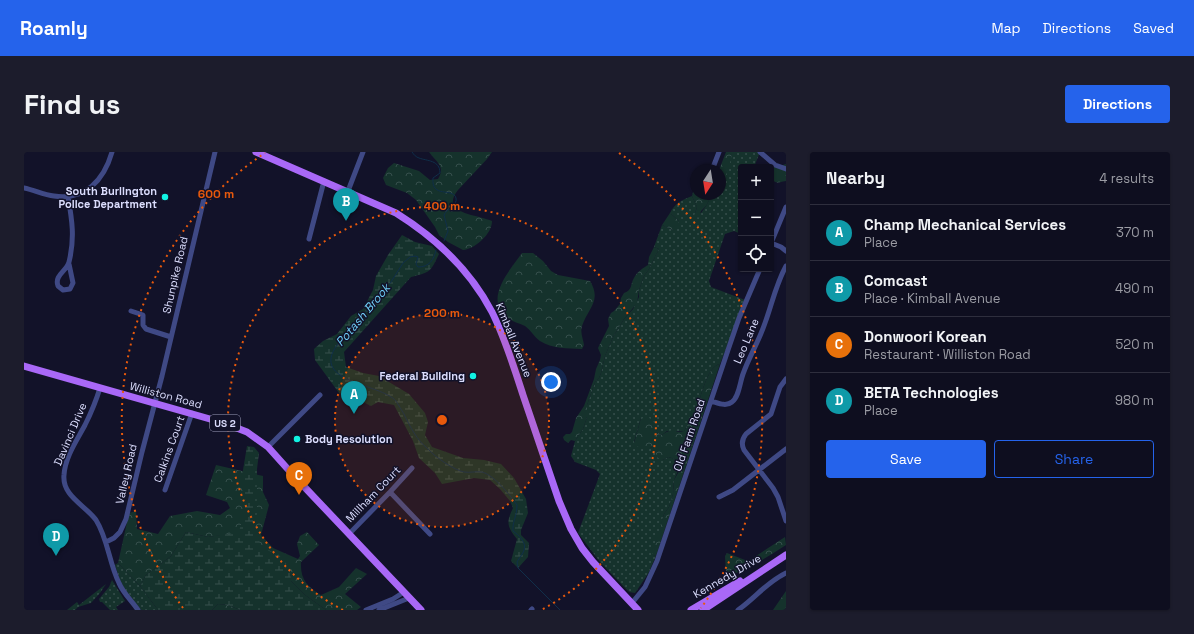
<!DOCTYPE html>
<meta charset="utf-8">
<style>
body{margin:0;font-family:"Space Grotesk",sans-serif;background:#1c1c2c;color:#f1f3f6}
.controls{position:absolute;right:12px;top:12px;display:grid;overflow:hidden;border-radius:4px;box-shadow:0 1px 3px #0004}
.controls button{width:36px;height:36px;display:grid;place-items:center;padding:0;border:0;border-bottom:1px solid #2e2e3d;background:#0e0e1f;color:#f1f3f6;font:20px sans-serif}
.compass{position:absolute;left:666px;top:12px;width:36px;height:36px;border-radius:50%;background:#0e0e1f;box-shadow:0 1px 3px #0004;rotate:192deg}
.you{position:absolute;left:527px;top:230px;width:14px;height:14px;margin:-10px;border:3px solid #fff;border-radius:50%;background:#1a73e8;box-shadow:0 0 0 6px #1a73e833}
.badge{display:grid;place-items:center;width:26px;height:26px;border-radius:50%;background:#2563eb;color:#fff;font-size:13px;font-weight:700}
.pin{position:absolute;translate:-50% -33px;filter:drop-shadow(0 1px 2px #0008)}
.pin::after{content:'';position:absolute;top:21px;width:14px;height:12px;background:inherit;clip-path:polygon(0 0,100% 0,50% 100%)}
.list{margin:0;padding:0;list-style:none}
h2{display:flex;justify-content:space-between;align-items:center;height:52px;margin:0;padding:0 16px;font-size:17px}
h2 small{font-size:13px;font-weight:400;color:#9b9ca4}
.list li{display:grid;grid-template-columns:26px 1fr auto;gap:12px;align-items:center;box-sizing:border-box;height:56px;padding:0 16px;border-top:1px solid #2e2e3d}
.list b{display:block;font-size:15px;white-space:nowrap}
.list p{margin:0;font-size:13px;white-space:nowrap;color:#9b9ca4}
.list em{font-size:13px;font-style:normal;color:#9b9ca4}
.actions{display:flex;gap:8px;padding:12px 16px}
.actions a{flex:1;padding:9px 0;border:1px solid #2563eb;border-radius:4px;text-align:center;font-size:14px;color:#2563eb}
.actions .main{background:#2563eb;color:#fff}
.icon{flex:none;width:22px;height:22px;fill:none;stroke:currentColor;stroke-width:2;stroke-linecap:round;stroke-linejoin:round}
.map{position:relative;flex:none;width:762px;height:458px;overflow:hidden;border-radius:4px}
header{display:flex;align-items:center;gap:24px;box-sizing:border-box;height:56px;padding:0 20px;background:#2563eb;color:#fff}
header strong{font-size:19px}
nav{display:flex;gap:22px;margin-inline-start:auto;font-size:14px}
.intro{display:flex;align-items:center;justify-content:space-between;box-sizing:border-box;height:96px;padding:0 24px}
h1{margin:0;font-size:28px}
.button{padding:10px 18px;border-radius:4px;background:#2563eb;color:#fff;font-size:14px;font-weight:700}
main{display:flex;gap:24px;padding:0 24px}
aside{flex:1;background:#0e0e1f;border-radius:4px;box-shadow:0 1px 3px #0004}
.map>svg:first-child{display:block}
.grass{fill:url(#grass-dots)}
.forest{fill:url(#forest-crowns)}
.wetland{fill:url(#wetland-marsh)}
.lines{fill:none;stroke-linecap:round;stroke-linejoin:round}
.stream{stroke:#102f4a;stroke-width:1}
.minor{stroke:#3f4985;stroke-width:5}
.major{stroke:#a968f7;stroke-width:7}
.ring{fill:none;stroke:#e8590c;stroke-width:2;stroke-dasharray:2 4}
.poi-dot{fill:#11f3e3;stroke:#121229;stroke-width:1.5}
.labels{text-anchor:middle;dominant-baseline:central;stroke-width:3;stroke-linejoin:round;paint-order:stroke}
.shield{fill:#121229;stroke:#9fa0bd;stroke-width:1}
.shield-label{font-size:10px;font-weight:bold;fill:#dbddfd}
.poi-label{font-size:11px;font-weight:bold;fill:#dbddfd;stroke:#121229;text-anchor:end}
.street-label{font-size:11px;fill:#dbddfd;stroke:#121229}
.water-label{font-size:12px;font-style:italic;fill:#6fd0f8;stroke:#121229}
.centre{fill:#e8590c;stroke:#121229;stroke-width:2}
.ring-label{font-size:12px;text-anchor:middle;font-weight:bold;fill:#e8590c;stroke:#121229;stroke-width:3;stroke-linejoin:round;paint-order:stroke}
</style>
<header>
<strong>Roamly</strong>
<nav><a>Map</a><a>Directions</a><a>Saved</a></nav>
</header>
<div class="intro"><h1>Find us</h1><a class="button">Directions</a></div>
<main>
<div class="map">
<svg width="762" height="458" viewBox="0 0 762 458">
<defs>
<pattern id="grass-dots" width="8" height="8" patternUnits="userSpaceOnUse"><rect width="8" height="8" fill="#15322c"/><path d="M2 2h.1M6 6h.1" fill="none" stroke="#364f4c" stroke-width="1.8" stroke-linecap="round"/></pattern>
<pattern id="forest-crowns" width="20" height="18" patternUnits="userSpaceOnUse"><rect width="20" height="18" fill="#15322c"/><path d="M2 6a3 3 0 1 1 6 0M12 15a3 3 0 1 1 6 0" fill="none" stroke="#364f4c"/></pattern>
<pattern id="wetland-marsh" width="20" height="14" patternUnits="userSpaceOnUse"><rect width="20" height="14" fill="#15322c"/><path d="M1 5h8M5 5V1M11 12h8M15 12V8" fill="none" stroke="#364f4c"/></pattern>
</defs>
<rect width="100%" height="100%" fill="#121229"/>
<!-- grass -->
<path class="grass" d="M708 0H736L730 15H717V44L714 50 717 56V82L710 79 701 82 685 129 687 135 721 148 696 212C682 215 678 245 672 257 669 265 664 272 660 279H643L638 283 634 282 628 268 617 266 610 290 629 296 639 308 644 305 655 308 657 312 650 328 649 342 645 355 640 362 629 403 632 404 624 422 611 441 605 440 576 410 554 381 576 322 572 318 551 310 547 304 551 289 559 277 563 265V253L571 230 575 226 577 221 581 204 589 185 600 167 609 157 615 145V138L620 124 625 117 635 97 630 95 638 73 649 78 655 69 646 61C651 51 658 48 668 44L673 55 671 61H677L682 54 688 42H696V31L699 29 708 2Z
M94 411 116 434 134 458H117L100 436 96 428 91 413Z
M88 428 101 449 92 455 94 458H86L78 450H76L75 447 85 435Z
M82 432 76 441 67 451 54 455 51 458H43L53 450 55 453Z"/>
<!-- forest -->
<path class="forest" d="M405 0H468L463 7 434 38C415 62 453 62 468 69 468 82 451 97 439 98L424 90 415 83 411 75 392 48 383 41 362 33 359 26 364 16 370 11 395 19 406 28 414 27C422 14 412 10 405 0Z
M702 0H708V2L704 20 696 31V18H695Z
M762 12V29C753 30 755 33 747 27V15H742H753Z
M672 36V42H688L682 54 677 59 675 66 670 64 673 55 668 44 669 40Z
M646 61 655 69 654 73 651 78H649L638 73Z
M630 95 635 97 625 117 620 124 615 138 613 151 600 167 589 185 581 204 577 221 575 226 571 230 563 253V265L559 277 551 289 547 288 544 291 540 288 539 285 542 282H546L548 280 552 266 560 254 570 227 572 217 576 208 577 203 574 196 585 174 584 167 587 161 590 159 596 152 597 146 600 141C609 138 606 132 610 126 613 120 619 116 624 113L625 105Z
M498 101H509L519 109 527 119 534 123 566 129C578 149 564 156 558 174 556 181 559 186 560 193L558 197C544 196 528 197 516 189 510 185 507 178 501 174 495 171 489 170 484 166 459 148 485 119 498 101Z
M696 212 632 404 629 403 628 401 640 362 645 355 649 342 650 328 654 321 657 312 655 308 644 305 639 308 634 306 629 296 626 295 620 297 612 294 610 291 617 266H625L629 268 634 282 638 283C650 274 650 282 660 279 664 272 669 265 672 257 678 245 682 215 696 212Z
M192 313 239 324V340L245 353 237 383 249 396 274 407 276 404 273 392 276 384 283 380 295 393 277 410C276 427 283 435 297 443L315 435 332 416 343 422 321 442 337 455 333 458H302L281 443 267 429 265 416 215 381 184 385 162 380 147 404 122 423 116 434 94 411 105 361 112 359 113 377 134 382 146 364 173 359 196 363 206 356 203 350 182 343Z
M761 385 762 393C743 405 726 417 704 424L702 422 701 404 703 401 721 408H726Z
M762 439V458H749Z
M194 452 204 453 216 458H188Z"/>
<!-- wetland -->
<path class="wetland" d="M378 83 391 90 408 94 415 102C406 121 406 120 387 125L320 200 322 215 339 221 355 224 385 242 401 261 404 270 401 283 408 295 439 306 460 308 477 312 490 326 502 347 504 361 497 378V383L505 391 504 405 494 416 487 409 493 387C483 375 482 370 489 356L486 349 476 337 466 328 450 326 418 332 411 321 395 306 389 289 370 253 354 250 347 254 327 244 315 241 291 208 290 197 299 189 313 182 327 164 339 157 349 138 352 124 364 103Z
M223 294 230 295 235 301 233 317V362L230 380 232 386 241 398 253 401 266 416 267 429 281 443 302 458H216L204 453 194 452 188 458H134L116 434 122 423 147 404 162 380 184 385 215 380 222 352 218 324Z"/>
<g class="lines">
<!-- stream -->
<path class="stream" d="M388 0C390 3 392 5 395 6 403 9 416 8 416 21L409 26C407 47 429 35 432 46 434 53 422 57 420 63L424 79 420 89
M412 98C410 108 405 115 394 115L392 112 394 105 391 104 386 105 379 111 367 130 313 193C286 231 356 231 372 249 375 253 377 258 380 262 386 275 393 288 404 297 411 305 430 318 440 320 446 321 452 319 458 320 470 323 486 343 493 353 493 364 488 371 489 379 494 383 503 390 500 398 499 402 495 406 493 410L494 416 536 458"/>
<!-- minor -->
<path class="minor" d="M736 0 751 13 762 17
M688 18 695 0
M0 36C10 38 20 43 30 44 61 49 80 28 88 0
M324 39 339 0
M689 42V43
M44 44C48 68 51 86 45 110 43 119 30 123 34 134L39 138 46 137 49 131 45 112
M285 87 300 29
M747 91 762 55
M747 91 757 95 762 99
M107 159 119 163V173L122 177 147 185
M762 227 756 235 747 262 722 282C718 287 717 292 720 298L749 336 754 345 762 369
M76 236C72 249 67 261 61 273 53 288 41 305 40 323 38 344 61 353 72 368 84 387 85 411 95 431 99 441 108 449 114 458
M687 249C694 251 702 255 708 250 715 245 716 230 719 222 725 205 735 189 741 171 748 152 752 132 762 114
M244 295 296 243
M141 338 168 261
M366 340 406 382
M695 345 709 338 762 297
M325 382 366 340 388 316
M82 390 90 386 96 380 102 367 118 300 138 224 191 0
M608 451 621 435 633 409 704 198 715 166 736 117
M342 458 369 447 380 440
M355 458 385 446
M507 458 508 457
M714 458C731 446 743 430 762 421"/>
<!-- major -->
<path class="major" d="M232 0 372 61C412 86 446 118 468 160 481 186 490 215 499 243 511 278 523 314 535 349L547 377 558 396 569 410 614 458
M0 214 200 271 223 280 244 295 270 324 397 458
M667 458 716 429
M679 458 762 403"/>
</g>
<!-- distance rings -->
<circle cx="418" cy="268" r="107" fill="#e8590c" fill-opacity=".12"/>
<g class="ring">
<circle cx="418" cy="268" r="107"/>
<path d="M319 458A214 214 0 1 1 517 458"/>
<path d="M159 456A320 320 0 0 1 241 1M595 1A320 320 0 0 1 677 456"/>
</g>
<!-- markers -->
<g class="poi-dot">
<circle cx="141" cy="45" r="4"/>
<circle cx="449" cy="224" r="4"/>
<circle cx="273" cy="287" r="4"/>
</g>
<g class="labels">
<!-- shield labels -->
<rect class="shield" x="186" y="263" width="30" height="16" rx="3"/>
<g class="shield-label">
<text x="201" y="271">US 2</text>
</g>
<!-- poi labels -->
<g class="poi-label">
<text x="133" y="39">South Burlington<tspan x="133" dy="13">Police Department</tspan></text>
<text x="441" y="224">Federal Building</text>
<text x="281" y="287" text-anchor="start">Body Resolution</text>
</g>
<!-- street labels -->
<g class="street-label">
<text transform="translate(151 123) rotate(-77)">Shunpike Road</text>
<text transform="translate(490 188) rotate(68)">Kimball Avenue</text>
<text transform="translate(722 189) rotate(-67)">Leo Lane</text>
<text transform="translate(142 243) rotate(15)">Williston Road</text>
<text transform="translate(46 282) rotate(-67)">Davinci Drive</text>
<text transform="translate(665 283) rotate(-71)">Old Farm Road</text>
<text transform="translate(145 297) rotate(-70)">Calkins Court</text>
<text transform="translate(102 322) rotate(-77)">Valley Road</text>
<text transform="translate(349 342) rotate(-46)">Millham Court</text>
<text transform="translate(703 424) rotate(-30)">Kennedy Drive</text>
</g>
<!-- water labels -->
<g class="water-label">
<text transform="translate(339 163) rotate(-50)">Potash Brook</text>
</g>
</g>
<circle cx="418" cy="268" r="6" class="centre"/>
<g class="ring-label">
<text x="192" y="46">600 m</text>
<text x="418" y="58">400 m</text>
<text x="418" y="165">200 m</text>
</g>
</svg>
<div class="controls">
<button>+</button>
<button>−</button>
<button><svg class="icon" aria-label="locate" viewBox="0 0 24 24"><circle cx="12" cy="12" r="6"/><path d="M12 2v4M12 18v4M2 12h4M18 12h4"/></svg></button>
</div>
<svg class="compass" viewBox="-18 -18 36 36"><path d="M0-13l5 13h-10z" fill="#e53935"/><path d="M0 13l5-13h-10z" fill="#9b9ca4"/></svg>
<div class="you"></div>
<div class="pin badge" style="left:330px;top:262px;background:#0f9aa8">A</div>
<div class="pin badge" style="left:322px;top:69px;background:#0f9aa8">B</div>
<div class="pin badge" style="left:275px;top:343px;background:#e8710a">C</div>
<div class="pin badge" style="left:32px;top:404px;background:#0f9aa8">D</div>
</div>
<aside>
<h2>Nearby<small>4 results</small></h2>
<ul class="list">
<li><span class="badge" style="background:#0f9aa8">A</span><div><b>Champ Mechanical Services</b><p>Place</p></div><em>370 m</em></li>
<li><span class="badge" style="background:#0f9aa8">B</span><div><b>Comcast</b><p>Place · Kimball Avenue</p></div><em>490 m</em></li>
<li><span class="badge" style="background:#e8710a">C</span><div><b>Donwoori Korean</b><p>Restaurant · Williston Road</p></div><em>520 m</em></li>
<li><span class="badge" style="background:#0f9aa8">D</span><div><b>BETA Technologies</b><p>Place</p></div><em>980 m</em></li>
</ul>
<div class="actions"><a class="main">Save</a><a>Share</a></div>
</aside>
</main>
